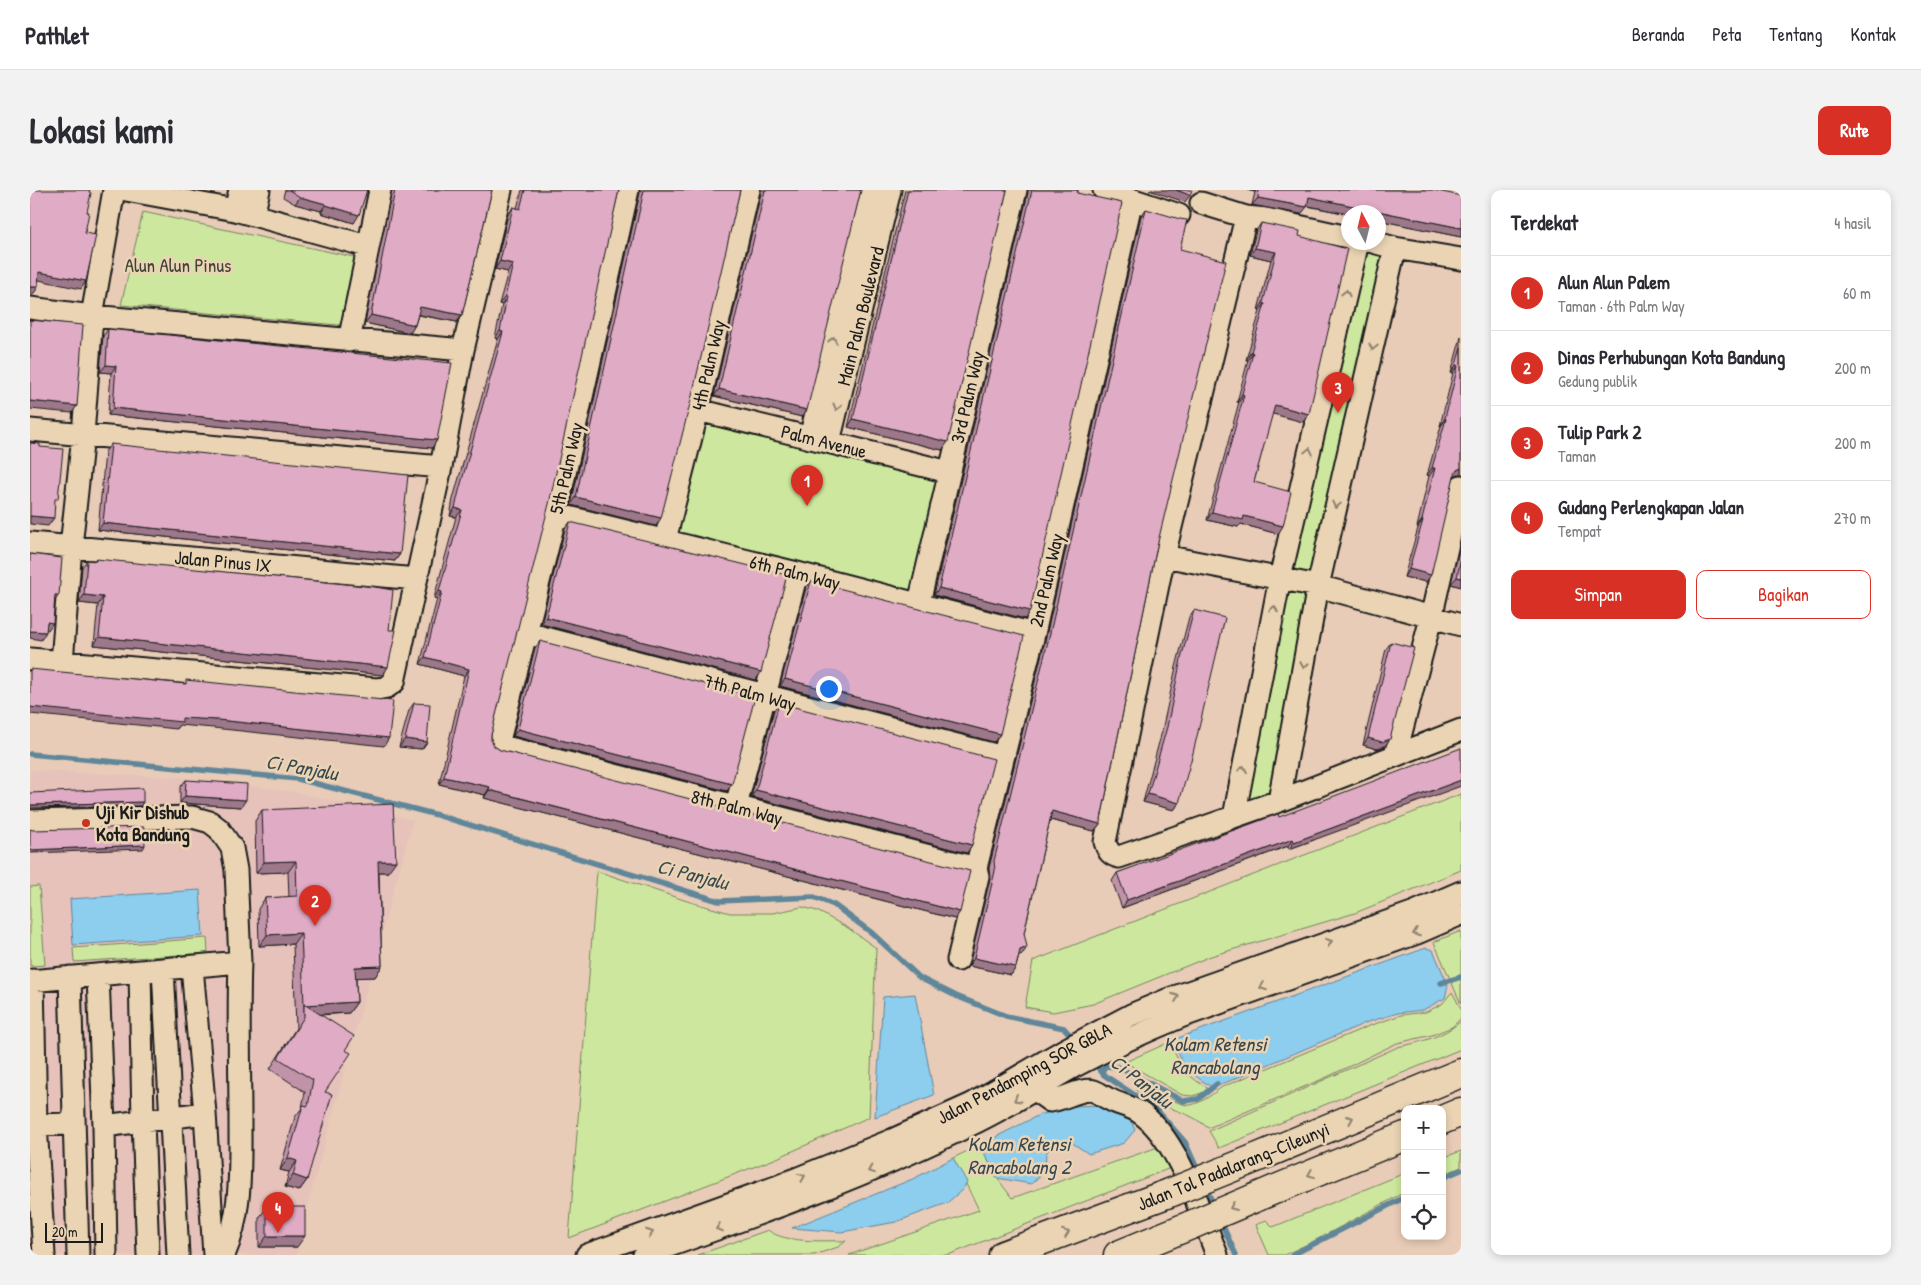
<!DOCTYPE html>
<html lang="id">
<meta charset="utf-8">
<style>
body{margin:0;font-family:"Patrick Hand",sans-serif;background:#f2f2f3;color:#2b2b33}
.controls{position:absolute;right:15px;bottom:15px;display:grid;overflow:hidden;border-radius:10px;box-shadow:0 2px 8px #0003}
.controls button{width:45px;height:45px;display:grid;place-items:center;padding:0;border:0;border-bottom:1px solid #e1e1e2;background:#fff;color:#2b2b33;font:25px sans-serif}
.compass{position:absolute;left:1311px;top:15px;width:45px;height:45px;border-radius:50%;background:#fff;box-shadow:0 2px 8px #0003;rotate:353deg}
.scale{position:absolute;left:15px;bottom:12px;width:58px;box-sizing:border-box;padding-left:5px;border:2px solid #1c1c1c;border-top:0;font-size:14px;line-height:18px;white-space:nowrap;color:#1c1c1c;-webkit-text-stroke:4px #ead4b3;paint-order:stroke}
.you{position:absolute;left:798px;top:498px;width:18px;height:18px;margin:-12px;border:4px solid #fff;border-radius:50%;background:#1a73e8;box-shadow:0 0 0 8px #1a73e833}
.badge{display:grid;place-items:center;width:32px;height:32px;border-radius:50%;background:#d93025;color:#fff;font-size:16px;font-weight:700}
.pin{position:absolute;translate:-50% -41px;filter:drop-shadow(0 1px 2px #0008)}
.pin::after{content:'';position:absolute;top:26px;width:18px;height:15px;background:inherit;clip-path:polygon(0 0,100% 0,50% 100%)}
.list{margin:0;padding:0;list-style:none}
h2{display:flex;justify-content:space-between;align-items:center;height:65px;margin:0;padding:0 20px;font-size:21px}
h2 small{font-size:16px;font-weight:400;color:#7c7c81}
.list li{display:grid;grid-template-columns:32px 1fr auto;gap:15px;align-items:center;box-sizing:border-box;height:75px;padding:0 20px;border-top:1px solid #e1e1e2}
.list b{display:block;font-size:19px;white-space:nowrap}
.list p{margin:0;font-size:16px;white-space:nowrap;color:#7c7c81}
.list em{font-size:16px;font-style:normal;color:#7c7c81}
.actions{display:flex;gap:10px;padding:15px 20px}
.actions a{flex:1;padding:11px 0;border:1px solid #d93025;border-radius:10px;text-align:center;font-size:18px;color:#d93025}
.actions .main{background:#d93025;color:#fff}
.icon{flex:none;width:28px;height:28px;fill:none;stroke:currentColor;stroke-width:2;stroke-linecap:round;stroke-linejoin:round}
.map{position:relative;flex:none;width:1431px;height:1065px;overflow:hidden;border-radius:10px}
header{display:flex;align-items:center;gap:30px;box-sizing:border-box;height:70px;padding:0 25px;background:#fff;border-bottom:1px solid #e1e1e2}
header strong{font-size:24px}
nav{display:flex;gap:28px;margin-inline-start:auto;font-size:18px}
.intro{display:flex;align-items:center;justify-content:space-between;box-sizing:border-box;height:120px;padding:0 30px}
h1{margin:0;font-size:35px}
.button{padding:12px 22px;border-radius:10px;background:#d93025;color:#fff;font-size:18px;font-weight:700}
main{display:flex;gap:30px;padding:0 30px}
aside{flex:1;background:#fff;border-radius:10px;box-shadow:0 2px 8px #0003}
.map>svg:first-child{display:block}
.built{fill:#e6c2bb}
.green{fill:#cde89e;stroke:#74825d}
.water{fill:#8dcdee;stroke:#60869a}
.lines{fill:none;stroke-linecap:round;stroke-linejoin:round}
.stream{stroke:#60869a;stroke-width:5.5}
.minor-casing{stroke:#1c1c1c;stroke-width:25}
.highway-casing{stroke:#1c1c1c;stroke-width:31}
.minor{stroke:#ead4b3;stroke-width:21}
.highway{stroke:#ead4b3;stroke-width:28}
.highway-bridge-casing{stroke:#1c1c1c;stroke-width:31;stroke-linecap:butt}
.highway-bridge{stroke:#ead4b3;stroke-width:28}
.wall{fill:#c193a9;stroke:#1c1c1c}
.shaded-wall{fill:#9d788a;stroke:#1c1c1c}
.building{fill:#e0abc5;stroke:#1c1c1c}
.oneway{stroke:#8d816f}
.poi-dot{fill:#c8321e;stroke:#ead4b3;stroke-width:2}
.labels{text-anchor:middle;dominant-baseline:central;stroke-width:5;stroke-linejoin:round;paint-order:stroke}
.park-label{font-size:19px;fill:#3f4536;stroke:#ead4b3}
.street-label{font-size:19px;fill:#1c1c1c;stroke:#ead4b3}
.poi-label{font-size:19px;font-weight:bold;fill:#1c1c1c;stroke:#ead4b3;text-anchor:start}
.water-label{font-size:20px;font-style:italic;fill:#384850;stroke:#ead4b3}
</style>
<header>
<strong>Pathlet</strong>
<nav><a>Beranda</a><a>Peta</a><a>Tentang</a><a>Kontak</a></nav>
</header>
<div class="intro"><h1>Lokasi kami</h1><a class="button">Rute</a></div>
<main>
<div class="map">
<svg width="1431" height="1065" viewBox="0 0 1431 1065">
<rect width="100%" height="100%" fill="#e8ccb7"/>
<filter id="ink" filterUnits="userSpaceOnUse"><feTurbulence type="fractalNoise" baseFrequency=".02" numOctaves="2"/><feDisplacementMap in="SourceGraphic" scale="10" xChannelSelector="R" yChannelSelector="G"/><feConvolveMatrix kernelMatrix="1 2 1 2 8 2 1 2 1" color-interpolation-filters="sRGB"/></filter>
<g filter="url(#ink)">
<!-- built -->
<path class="built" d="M0 580 171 589 269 603 383 630 268 1051 267 1065H225L224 1048V1065H0Z"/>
<!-- green -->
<path class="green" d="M113 22 333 69 319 136 91 115Z
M1328 53 1365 58 1249 611 1204 627Z
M672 228 911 286 882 405 643 346Z
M1431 604V680L1325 723 1181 766 1063 814 1023 822 995 817 1003 771Z
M567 681 660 712 700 723H743L772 717 787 721 818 738 846 758 839 927 747 968 539 1048Z
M9 696 15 775 0 776V697Z
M1431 741V814L1404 752Z
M177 748 178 763 44 772 43 758Z
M1422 802 1431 819V828L1422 837 1402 845 1367 853 1297 887 1178 938C1160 922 1146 922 1126 912 1119 909 1113 904 1106 900V894H1111C1121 899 1151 917 1161 915 1173 912 1183 904 1192 897L1339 836 1371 825 1396 822 1412 814Z
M1431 831V859L1189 958 1179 941 1368 857C1391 852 1413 847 1431 831Z
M1140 852C1152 880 1154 883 1180 900L1163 906 1152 905 1095 872Z
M950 955 967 988 982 1008 1131 956 1148 975 918 1065H819L949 1020 923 968Z
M1431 961V977L1412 985V968Z
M1375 983V1002L1284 1051 1254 1065H1239L1226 1035 1236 1030 1243 1037Z
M738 1040C755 1054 794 1050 816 1051L808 1057 784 1065H668Z"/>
<!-- water -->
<path class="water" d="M170 700 173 746 43 755 40 709Z
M1396 758 1403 760 1418 795 1415 808 1393 820 1368 823 1338 832 1183 898C1160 883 1152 878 1144 851L1148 848Z
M885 804 904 905 845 927 853 807Z
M1073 915 1101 931 1105 940 1094 953 1059 964 1041 952 1027 951 1016 963 1015 981 1001 994 967 988 950 955 1009 925 1042 916Z
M923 968 937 992 933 999 917 1013 866 1032 812 1042 762 1038 885 988Z"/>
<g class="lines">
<!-- stream -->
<path class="stream" d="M0 564 268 589 407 625 689 711 784 707 804 715 842 743 890 788 926 806 976 826 1034 838 1044 849
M1411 793 1431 787
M1063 871 1074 885 1126 919 1155 952 1169 983
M1072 882 1075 876 1088 877 1153 911 1168 909 1187 894
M1412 988 1431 980
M1175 996 1185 1018
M1190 1030 1206 1065
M1262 1065 1375 1007"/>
<defs>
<path id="minor" d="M96 0 205 20 337 56
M598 0 526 324 468 555 946 678
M1074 0 1149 25
M1171 13 1216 27
M205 20 210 0
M223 25 229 0
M1318 47 1236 29 1216 27 1134 366 1075 652C1078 661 1080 665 1089 667L1249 611 1431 540
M1343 52 1365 58 1431 69
M0 118 62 126 433 160 411 277 364 492 357 497 347 499 0 469
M319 151 350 0
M433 160 471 0
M668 220 919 282
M0 240 411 277
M780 248 840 0
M799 252 860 0
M526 324 767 383 1004 444
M635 350 668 220 719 0
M0 353 386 389
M1134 366 1288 396 1431 435
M889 413 986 0
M496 443 973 567
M32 472 41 357 53 245 62 126 84 0
M1365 566 1401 428 1431 296
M1249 611 1288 396 1365 58
M706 616 767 383
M1204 627 1250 388 1328 52
M0 631 162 627 180 632 189 639 202 658 206 680 210 772 0 791
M928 770 948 686 946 678 1004 444 1102 9
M162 777 175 923 184 1065
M133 779 148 1065
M110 781 113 930 118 1065
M68 786 74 936 76 1065
M40 787 48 1065
M3 790 6 934 14 1065
M1008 897 1013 906 1020 911C1033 910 1052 897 1064 901 1070 903 1075 908 1081 910 1090 915 1100 916 1109 922 1148 948 1170 1022 1187 1065
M0 935 44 934
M74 936 175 923
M194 1065C212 1024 210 977 210 933 210 879 208 826 210 772
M557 1065 746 997 862 950 942 914 1036 859 1101 825 1139 809 1385 722 1431 702
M614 1065C727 1025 840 985 948 931 981 915 1011 895 1043 877 1079 858 1116 841 1153 826L1387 743 1431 724"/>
<path id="highway" d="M1412 930 1431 922
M1226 968 1431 883
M1246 999 1375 946
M973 1065 1142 1002
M1088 1065 1161 1035"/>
</defs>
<!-- minor casing -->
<use href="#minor" class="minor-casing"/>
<!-- highway casing -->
<use href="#highway" class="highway-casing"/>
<!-- minor -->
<use href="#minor" class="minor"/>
<!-- highway -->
<use href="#highway" class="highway"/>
<defs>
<path id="highway-bridge" d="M1142 1002 1226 968
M1161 1035 1246 999"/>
</defs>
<!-- highway-bridge casing -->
<use href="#highway-bridge" class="highway-bridge-casing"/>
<!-- highway-bridge -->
<use href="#highway-bridge" class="highway-bridge"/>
</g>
<!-- wall -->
<path class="wall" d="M255 0H337L324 33 291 23V21L265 14 253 7Z
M362 0H462L432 125 427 132 388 125 385 135 380 143 335 133Z
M492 0H589L461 545V550L464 556 470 560 925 729 474 613 454 608 455 605 409 594 434 486 390 474 407 409 404 408 426 327 420 326 423 309 468 149 465 148 472 115 469 114 478 82 465 79 478 25 483 17 487 18Z
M610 0H710L626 336 541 315 610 3Z
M731 0H831L772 227 684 206 731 3Z
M875 0H977L912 260 818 237Z
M998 0H1048L1000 421 995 429 904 405 998 3Z
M1217 0H1403L1431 47 1348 30V22L1318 24 1277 16 1271 24 1222 15 1225 2Z
M1116 19 1150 59 1127 356 1070 634 1064 641 1020 630 994 743 992 765 989 766 986 777 981 785 939 776 960 689 959 678 1016 447 1111 26Z
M1231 33 1269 46 1273 232 1242 223 1224 292 1248 344 1211 334 1208 337 1177 330 1209 212H1207L1218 170H1216L1230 121 1228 120 1241 70 1220 65 1226 41Z
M78 139 407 250 402 258 78 225 81 183 70 182 73 146Z
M1431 147V284H1428L1424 286 1396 392 1374 387 1388 338 1387 337 1399 286 1397 285 1411 236H1410L1423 183H1421Z
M81 254 370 364 365 371 68 340 75 262Z
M540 332 731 482 726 490 511 434 535 339Z
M1431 352V397L1421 394Z
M66 369 353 485 64 455 68 415 49 413 52 377 57 370H65Z
M781 391 970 544 964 552 750 496 776 398Z
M1164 420 1149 613 1144 620 1113 612 1131 545 1146 477 1159 427Z
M510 451 702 594 697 601 483 546 505 458Z
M1361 452 1360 549 1355 556 1347 559 1333 555 1356 459Z
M384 513 397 552 392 559 369 557 379 520Z
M749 513 937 663 721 607 744 520Z
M156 590 211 617 150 613V597Z
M232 620 358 682H349L352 776 345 787H326L327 812 319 823 290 825 315 860 295 902 277 990 269 1001 255 997 259 982 250 980 265 927 272 918 275 902 240 879 266 838 263 754 229 756 228 719 235 708 259 707 258 682 226 683 225 631Z
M1249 627 1284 650 1259 659 1258 656 1092 718 1082 691 1087 683Z
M237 1017 267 1057H229V1028Z"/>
<!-- shaded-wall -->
<path class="shaded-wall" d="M1119 0H1146L1160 5 1155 12Z
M1217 0H1227L1225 2Z
M270 7 296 14 291 21 265 14Z
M1279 7 1431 38V47L1348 30V22H1318V24L1274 15Z
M1228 8 1277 17 1271 24 1222 15Z
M296 15 329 25 324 33 291 23Z
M1225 58 1246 62 1241 70 1220 65Z
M470 71 483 74 478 82 465 79Z
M9 82 56 91 51 99 4 89Z
M0 97H8L3 105 0 104Z
M475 107H477L472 115 469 114Z
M1233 113 1235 114 1230 121 1228 120Z
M390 117 432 125 427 132 385 124Z
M341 125 385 135 380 143 335 133Z
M470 141 473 142 468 149 465 148Z
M1221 162 1223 163 1218 170H1216Z
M76 175 86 176 81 183 70 182Z
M1426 175 1428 176 1423 183H1421Z
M689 199 777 220 772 227 684 206Z
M1212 204 1214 205 1209 212H1207Z
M0 211 47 216 42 223 0 219Z
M1245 215 1279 224 1273 232 1239 223Z
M83 218 407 250 402 258 78 225Z
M1415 228 1416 229 1411 236H1410Z
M823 229 918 252 912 260 818 237Z
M1402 278H1405L1399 286 1397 285Z
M1431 278V284H1428L1422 287 1427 280Z
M546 307 631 328 626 336 541 315Z
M425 318 432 320 426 327 420 326Z
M1182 322 1214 326 1253 336 1248 344 1211 334 1208 337 1177 330Z
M0 326 24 328 18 336 0 334Z
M1392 330H1393L1388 338 1387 337Z
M73 333 370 364 365 371 68 340Z
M1379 379 1401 385 1396 392 1374 387Z
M1427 387 1431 388V397L1421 394Z
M909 398 1000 421 995 429 904 405Z
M409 401 412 402 407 409 404 408Z
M25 405H29L24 412Z
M54 405 73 407 68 415 49 413Z
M516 427 731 482 726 490 511 434Z
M17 432 23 433 18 440 12 439Z
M0 441 16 442 11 450 0 448Z
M69 447 358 477 353 485 64 455Z
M395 467 439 479 434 486 390 474Z
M755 489 970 544 964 552 750 496Z
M0 517 188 530 359 548 354 556 183 538 149 535 147 539 0 524Z
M488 539 702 594 697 601 483 546Z
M1338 548 1360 549 1355 556 1347 559 1333 555Z
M375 549 397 552 392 559 369 557Z
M414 587 460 597 455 605 409 594Z
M1431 590V596L1259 659 1264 652Z
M459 600 930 722 925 729 454 608Z
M726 600 942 655 937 663 721 607Z
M1118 604 1149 613 1144 620 1113 612Z
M155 606 216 610 211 617 150 613Z
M113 612 111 616 0 618V615H2Z
M1022 621 1070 634 1064 641 1017 629Z
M1263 649 1258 656 1092 718 1097 710Z
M115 655 113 659 0 663V660Z
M266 671 258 682 226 683 234 672Z
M348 671H366L358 682H341Z
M271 743 263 754 229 756 237 745Z
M997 757 992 765 985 768 990 760Z
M944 768 986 777 981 785 939 776Z
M352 776 345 787 317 788 325 777Z
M327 812 319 823 274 825V815Z
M258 968 267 971 259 982 250 980Z
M263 985 277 990 269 1001 255 997Z
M237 1046H275L267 1057H229Z"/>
<!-- building -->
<path class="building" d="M0 0H60L59 2 61 3 57 22H59L55 43 66 45 56 91 9 82 8 97H0Z
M259 0H337L329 25 296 15V14L270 7Z
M365 0H462L432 125 390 117 385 135 341 125Z
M495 0H589L519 314 461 545V550L464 556 470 560 940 681 930 722 479 605 459 600 460 597 414 587 439 479 395 467 412 402 409 401 432 320 425 318 429 301 473 142 470 141 477 107H475L483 74 470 71 483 17 490 19Z
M614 0H710L661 210 631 328 546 307Z
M735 0H831L777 220 689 199Z
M878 0H977L918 252 823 229Z
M1002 0H1048L1047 3 1092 13 1000 421 909 398Z
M1146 0H1162L1160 5Z
M1229 0H1403L1431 6V38L1279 7 1277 17 1228 8Z
M1116 19 1150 29 1157 30 1150 59 1196 71 1127 356 1070 634 1022 621 994 743 997 757 990 760 986 777 944 768 965 681 964 671 1021 439Z
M1231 33 1270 41 1269 46 1317 59 1279 224 1245 215 1224 292 1261 302 1253 336 1214 326 1213 330 1182 322 1214 205 1212 204 1223 163 1221 162 1235 114 1233 113 1246 62 1225 58Z
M0 130 53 135 47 216 0 211Z
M78 139 422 173 407 250 83 218 86 176 76 175Z
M1431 157V278L1427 280 1424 286 1401 385 1379 379 1393 330H1392L1405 278H1402L1416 229 1415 228 1428 176 1426 175Z
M0 253 10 254V257L33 259 28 309H25L24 328 0 326Z
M81 254 378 285 370 364 73 333Z
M540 332 757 385 731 482 516 427Z
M0 364 32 368 29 405H25L23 433 17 432 16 442 0 441Z
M1431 368V388L1427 387Z
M66 369 345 397 363 400 359 440H366L358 477 69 447 73 407 54 405 57 370 66 371Z
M781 391 994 446 970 544 755 489Z
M1164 420 1195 428 1163 563 1149 613 1118 604 1137 537 1151 469Z
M510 451 725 507 702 594 488 539Z
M1361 452 1384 458 1360 549 1352 552 1338 548Z
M0 479 156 494V490L363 511 359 548 188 530 152 528V532L0 517Z
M384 513 400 514 397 552 375 549Z
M749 513 964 569 942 655 726 600Z
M1431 558V590L1264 652 1263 649 1097 710 1087 683 1248 624 1249 627Z
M156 590 217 594 216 610 155 606Z
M113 598V612L0 615V603Z
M363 614 366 671H348L352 776 325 777 327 812 274 815 271 743 237 745 235 708 267 706 266 671 234 672 232 620Z
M114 637 115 655 0 660V639L3 640Z
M274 814 324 846 315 860 321 863 295 902 302 904 277 990 263 985 267 971 258 968 273 915 278 916 283 890 248 868 274 827Z
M237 1017H275V1046H237Z"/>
<!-- one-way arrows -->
<defs><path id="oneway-chevron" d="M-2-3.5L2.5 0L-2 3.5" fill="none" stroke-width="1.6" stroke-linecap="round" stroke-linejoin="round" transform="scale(1.25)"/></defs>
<g class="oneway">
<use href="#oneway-chevron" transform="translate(1316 103) rotate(-77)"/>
<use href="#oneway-chevron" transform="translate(803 150) rotate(-76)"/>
<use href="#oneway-chevron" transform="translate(1343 157) rotate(103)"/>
<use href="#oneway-chevron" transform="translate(807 217) rotate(104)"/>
<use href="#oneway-chevron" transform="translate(1279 261) rotate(-77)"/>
<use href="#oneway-chevron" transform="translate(1306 315) rotate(103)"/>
<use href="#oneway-chevron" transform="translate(1244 419) rotate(-79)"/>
<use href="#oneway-chevron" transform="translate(1274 475) rotate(100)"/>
<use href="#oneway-chevron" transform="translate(1213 579) rotate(-79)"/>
<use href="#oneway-chevron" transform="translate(1386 743) rotate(159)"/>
<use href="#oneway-chevron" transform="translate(1299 752) rotate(-20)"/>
<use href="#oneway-chevron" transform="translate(1233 797) rotate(160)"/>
<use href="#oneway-chevron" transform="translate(1146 807) rotate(-20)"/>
<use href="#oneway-chevron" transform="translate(987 909) rotate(150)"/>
<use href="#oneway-chevron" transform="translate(1320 929) rotate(-23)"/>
<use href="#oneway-chevron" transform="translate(841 980) rotate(158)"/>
<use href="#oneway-chevron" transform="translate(1281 984) rotate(158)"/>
<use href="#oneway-chevron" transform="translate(772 987) rotate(-22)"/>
<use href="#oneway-chevron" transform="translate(1203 1017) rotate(157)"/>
<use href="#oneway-chevron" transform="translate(689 1038) rotate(160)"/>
<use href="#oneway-chevron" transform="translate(620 1043) rotate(-20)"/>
<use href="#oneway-chevron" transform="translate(1036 1043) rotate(-21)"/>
</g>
</g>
<!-- markers -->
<circle class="poi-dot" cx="56" cy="633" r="5"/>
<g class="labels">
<!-- park labels -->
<g class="park-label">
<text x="148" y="75">Alun Alun Pinus</text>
</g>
<!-- street labels -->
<g class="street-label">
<text transform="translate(830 126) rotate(-76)">Main Palm Boulevard</text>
<text transform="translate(678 175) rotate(-77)">4th Palm Way</text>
<text transform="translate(937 207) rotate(-77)">3rd Palm Way</text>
<text transform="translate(794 251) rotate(14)">Palm Avenue</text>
<text transform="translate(536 278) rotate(-77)">5th Palm Way</text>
<text transform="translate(193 371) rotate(5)">Jalan Pinus IX</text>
<text transform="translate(765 382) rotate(14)">6th Palm Way</text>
<text transform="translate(1016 390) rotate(-77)">2nd Palm Way</text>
<text transform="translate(720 502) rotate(15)">7th Palm Way</text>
<text transform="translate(707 617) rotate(14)">8th Palm Way</text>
<text transform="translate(994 883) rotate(-28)">Jalan Pendamping SOR GBLA</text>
<text transform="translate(1203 976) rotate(-22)">Jalan Tol Padalarang–Cileunyi</text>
</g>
<!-- poi labels -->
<g class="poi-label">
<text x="66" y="622">Uji Kir Dishub<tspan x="66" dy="22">Kota Bandung</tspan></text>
</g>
<!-- water labels -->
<g class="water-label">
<text transform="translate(272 577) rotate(10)">Ci Panjalu</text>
<text transform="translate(663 684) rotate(14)">Ci Panjalu</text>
<text x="1185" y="853">Kolam Retensi<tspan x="1185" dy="23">Rancabolang</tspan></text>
<text transform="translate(1112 891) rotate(38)">Ci Panjalu</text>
<text x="989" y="953">Kolam Retensi<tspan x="989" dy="23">Rancabolang 2</tspan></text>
</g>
</g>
</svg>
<div class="controls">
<button>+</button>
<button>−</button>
<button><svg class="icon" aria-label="locate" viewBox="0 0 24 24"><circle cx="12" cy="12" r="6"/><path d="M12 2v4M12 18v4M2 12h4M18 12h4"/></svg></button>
</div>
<svg class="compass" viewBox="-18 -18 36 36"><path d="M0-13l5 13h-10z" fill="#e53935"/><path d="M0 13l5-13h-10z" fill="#7c7c81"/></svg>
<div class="scale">20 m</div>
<div class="you"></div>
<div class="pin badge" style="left:777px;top:316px">1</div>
<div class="pin badge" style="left:285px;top:736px">2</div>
<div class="pin badge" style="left:1308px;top:223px">3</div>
<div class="pin badge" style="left:248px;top:1043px">4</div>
</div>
<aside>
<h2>Terdekat<small>4 hasil</small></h2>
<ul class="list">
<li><span class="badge">1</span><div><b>Alun Alun Palem</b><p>Taman · 6th Palm Way</p></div><em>60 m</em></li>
<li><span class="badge">2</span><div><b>Dinas Perhubungan Kota Bandung</b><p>Gedung publik</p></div><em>200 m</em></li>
<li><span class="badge">3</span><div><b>Tulip Park 2</b><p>Taman</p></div><em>200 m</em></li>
<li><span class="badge">4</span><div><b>Gudang Perlengkapan Jalan</b><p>Tempat</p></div><em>270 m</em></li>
</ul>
<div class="actions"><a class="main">Simpan</a><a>Bagikan</a></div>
</aside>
</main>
